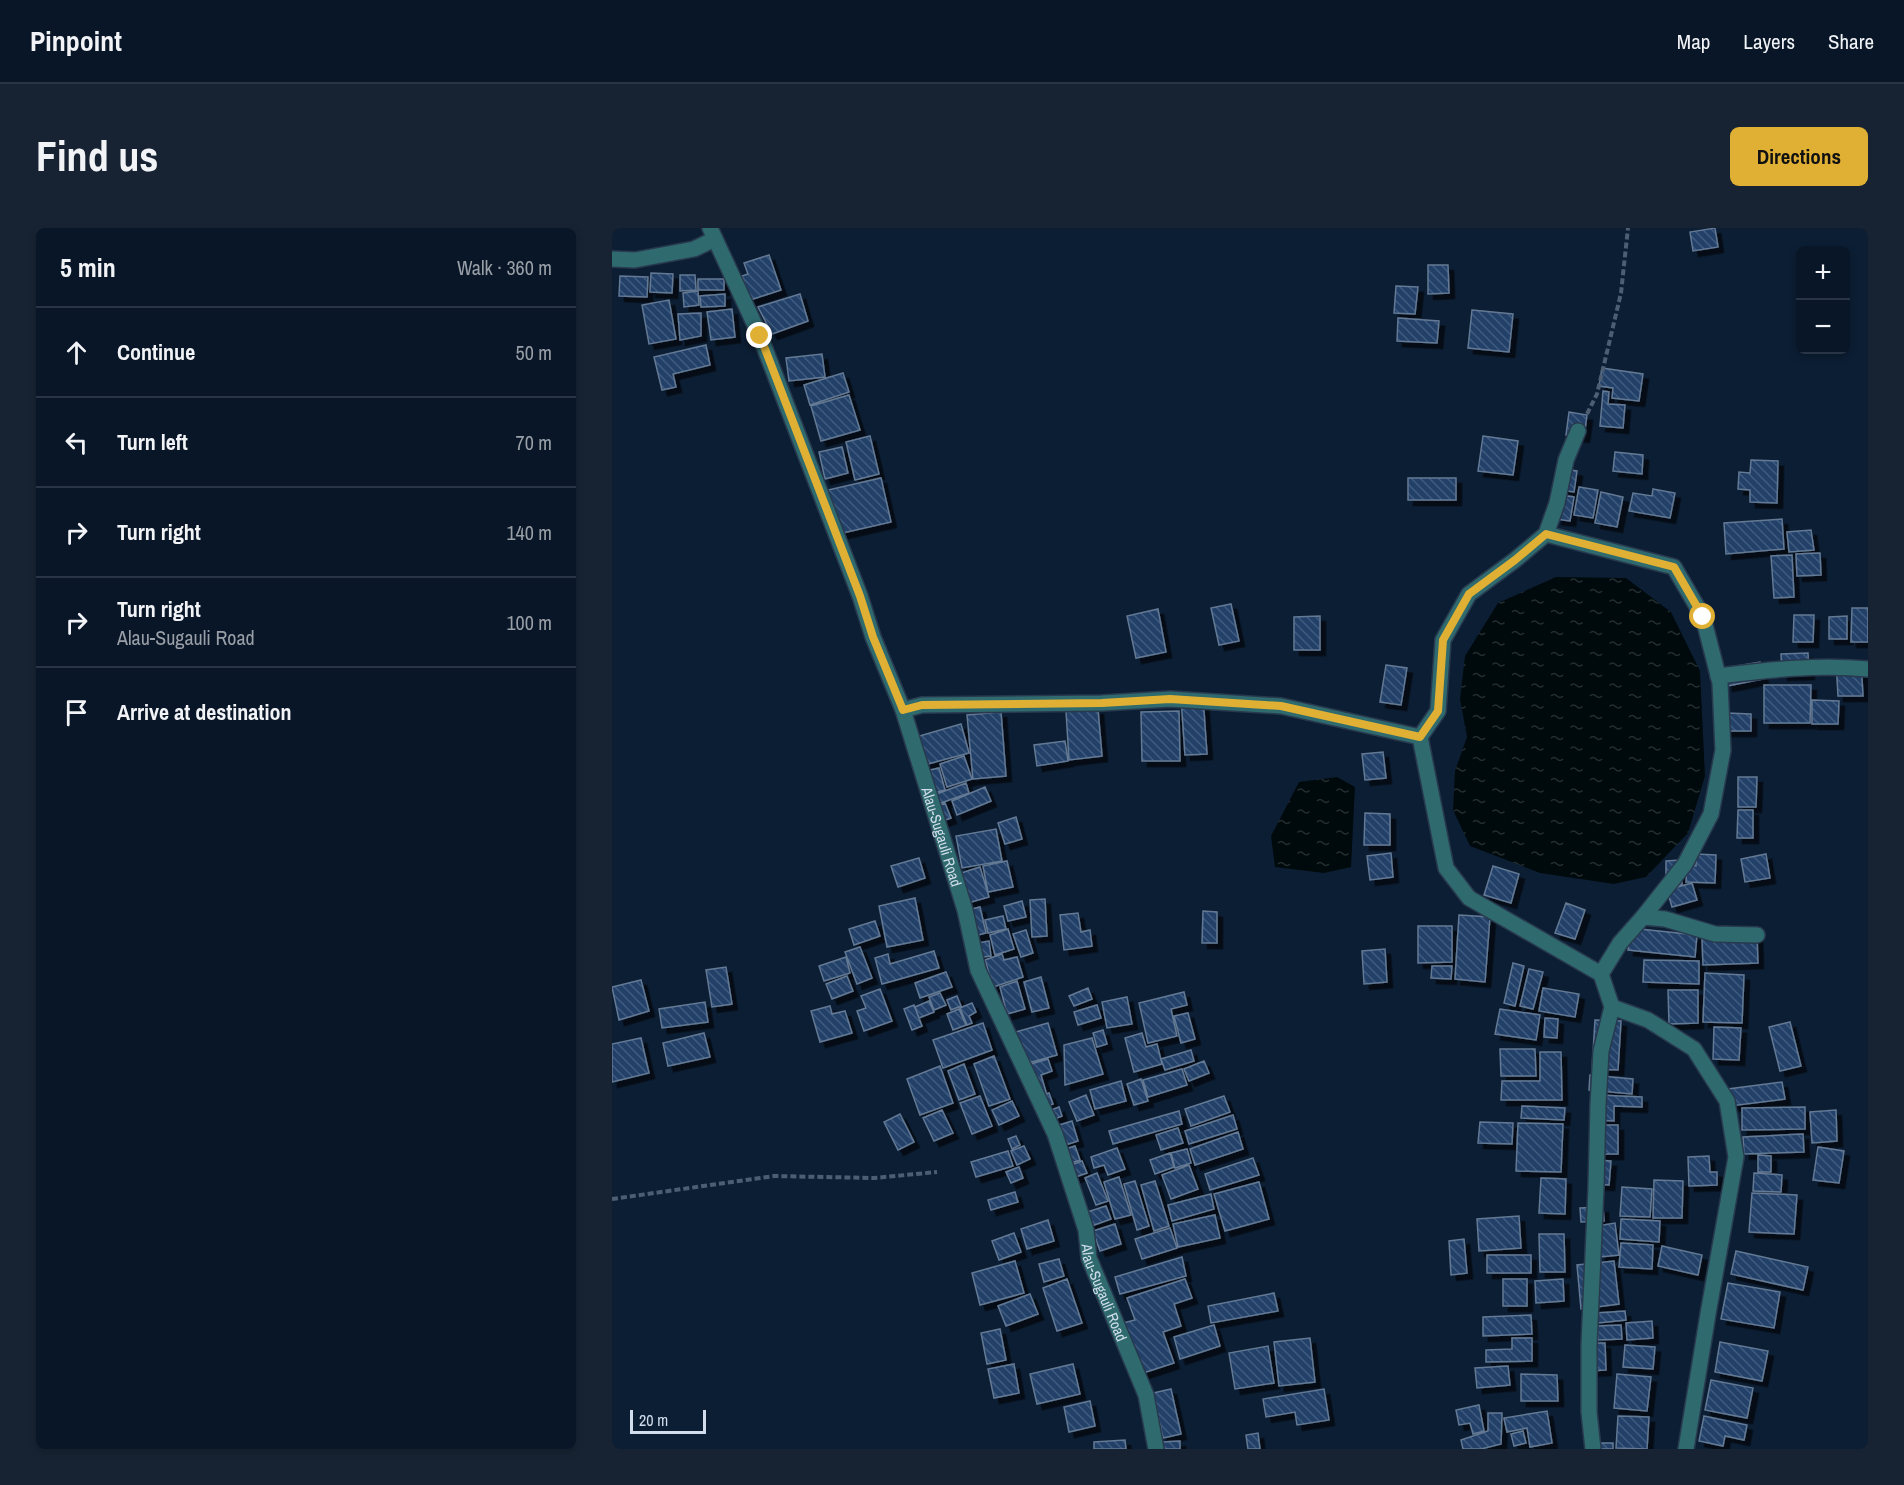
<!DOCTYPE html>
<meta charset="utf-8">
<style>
body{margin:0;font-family:"Archivo Narrow",sans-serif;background:#172333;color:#f1f3f6}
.controls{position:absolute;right:18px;top:18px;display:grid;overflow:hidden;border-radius:9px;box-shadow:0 3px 9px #0003}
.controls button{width:54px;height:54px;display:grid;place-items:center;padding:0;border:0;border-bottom:2px solid #293544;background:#091627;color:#f1f3f6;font:30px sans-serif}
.scale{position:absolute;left:18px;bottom:15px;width:76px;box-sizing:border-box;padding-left:6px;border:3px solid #d1ddec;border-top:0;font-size:16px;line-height:21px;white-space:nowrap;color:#d1ddec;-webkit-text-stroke:4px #0c1e34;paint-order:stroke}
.stop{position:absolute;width:18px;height:18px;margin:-14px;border:4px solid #dfb034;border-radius:50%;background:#fff}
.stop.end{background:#dfb034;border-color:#fff;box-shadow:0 2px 6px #0008}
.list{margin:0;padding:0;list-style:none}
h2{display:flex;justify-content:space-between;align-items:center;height:78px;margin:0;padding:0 24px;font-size:26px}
h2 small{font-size:20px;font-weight:400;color:#999fa7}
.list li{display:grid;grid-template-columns:39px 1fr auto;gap:18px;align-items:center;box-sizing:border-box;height:90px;padding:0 24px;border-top:2px solid #293544}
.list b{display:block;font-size:22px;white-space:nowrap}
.list p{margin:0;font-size:20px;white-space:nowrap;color:#999fa7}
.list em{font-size:20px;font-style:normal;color:#999fa7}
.icon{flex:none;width:33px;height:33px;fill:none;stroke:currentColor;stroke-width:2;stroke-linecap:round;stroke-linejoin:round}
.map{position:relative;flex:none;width:1256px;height:1221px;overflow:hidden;border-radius:9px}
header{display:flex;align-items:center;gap:36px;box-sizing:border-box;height:84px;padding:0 30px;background:#091627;border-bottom:2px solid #293544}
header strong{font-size:28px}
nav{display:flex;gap:33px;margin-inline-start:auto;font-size:21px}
.intro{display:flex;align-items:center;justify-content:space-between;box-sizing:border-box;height:144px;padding:0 36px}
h1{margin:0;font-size:42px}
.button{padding:15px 27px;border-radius:9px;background:#dfb034;color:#111;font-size:21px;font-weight:700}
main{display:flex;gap:36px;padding:0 36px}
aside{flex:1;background:#091627;border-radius:9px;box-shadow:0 3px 9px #0003}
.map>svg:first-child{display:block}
.water{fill:url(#water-ripples)}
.building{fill:url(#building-back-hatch);stroke:#637994;stroke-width:1.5;filter:url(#shadow)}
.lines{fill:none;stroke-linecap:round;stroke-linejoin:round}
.minor-casing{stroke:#28394e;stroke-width:18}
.path{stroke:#4e5e72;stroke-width:4;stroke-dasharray:6 3;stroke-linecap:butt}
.minor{stroke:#2e6a6e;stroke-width:15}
.route{stroke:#dfb034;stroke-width:8}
.labels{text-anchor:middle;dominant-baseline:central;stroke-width:4.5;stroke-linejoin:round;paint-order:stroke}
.street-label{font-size:15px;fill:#d1ddec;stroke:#0c1e34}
</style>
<header>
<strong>Pinpoint</strong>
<nav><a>Map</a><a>Layers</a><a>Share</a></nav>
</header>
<div class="intro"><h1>Find us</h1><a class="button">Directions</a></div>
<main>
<aside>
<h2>5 min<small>Walk · 360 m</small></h2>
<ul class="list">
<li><svg class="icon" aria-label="ahead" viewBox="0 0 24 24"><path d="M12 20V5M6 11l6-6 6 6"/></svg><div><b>Continue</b></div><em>50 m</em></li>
<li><svg class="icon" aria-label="left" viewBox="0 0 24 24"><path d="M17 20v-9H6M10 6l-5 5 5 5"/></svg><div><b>Turn left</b></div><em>70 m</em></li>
<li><svg class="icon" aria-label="right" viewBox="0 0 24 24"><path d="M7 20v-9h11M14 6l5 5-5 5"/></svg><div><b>Turn right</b></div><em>140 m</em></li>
<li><svg class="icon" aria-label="right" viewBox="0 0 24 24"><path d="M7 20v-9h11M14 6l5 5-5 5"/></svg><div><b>Turn right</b><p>Alau-Sugauli Road</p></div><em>100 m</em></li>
<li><svg class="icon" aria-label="arrive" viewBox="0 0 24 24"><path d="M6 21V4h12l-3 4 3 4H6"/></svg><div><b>Arrive at destination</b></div></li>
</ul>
</aside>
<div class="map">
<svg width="1256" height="1221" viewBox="0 0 1256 1221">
<defs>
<pattern id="water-ripples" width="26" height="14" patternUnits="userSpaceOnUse" patternTransform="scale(1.5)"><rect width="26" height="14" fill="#000a0c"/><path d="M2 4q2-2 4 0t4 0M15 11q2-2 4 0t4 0" fill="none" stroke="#242d30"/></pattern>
<pattern id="building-back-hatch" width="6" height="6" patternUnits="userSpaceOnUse" patternTransform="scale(1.5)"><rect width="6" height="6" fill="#204068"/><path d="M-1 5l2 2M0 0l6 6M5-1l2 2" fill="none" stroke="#3f5b7e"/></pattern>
<filter id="shadow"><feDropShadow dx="5.5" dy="5.5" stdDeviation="0" flood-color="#0009"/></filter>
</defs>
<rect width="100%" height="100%" fill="#0c1e34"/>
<!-- water -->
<path class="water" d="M944 349 1014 350 1059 384 1088 443 1093 548 1076 605 1034 649 1002 656 928 645 858 618 841 582 843 543 855 509 848 471 853 428 886 375Z
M725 549 743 559 739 639 712 645 663 639 659 608 687 554Z"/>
<!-- building -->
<path class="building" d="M1103 0 1106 19 1081 23 1078 4Z
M157 27 169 62 138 72 130 48 136 46 132 35Z
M816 37H836L837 65 816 66Z
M39 45 61 46 60 65 38 64Z
M68 47H83L84 62 68 63Z
M8 48 36 49 35 69 7 68Z
M86 51H112V62H86Z
M784 58 806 59 803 86 782 85Z
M86 63 87 77 72 79 71 65Z
M113 66V78L89 79 88 68Z
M188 66 196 93 160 106 146 79Z
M57 72 64 111 37 116 30 77Z
M120 81 123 109 99 112 95 84Z
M860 82 901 86 897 124 856 120Z
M89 85V108L68 112 66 86Z
M786 90 827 93 825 115 785 113Z
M94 117 98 137 61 146 64 159 50 162 42 129Z
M210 126 213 149 177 153 174 130Z
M990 140 1031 146 1027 173 1000 170 1001 160 987 158Z
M231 145 237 164 198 177 192 157Z
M991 163 997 164 996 176 1013 177 1011 200 988 198Z
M237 167 248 202 209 213 199 178Z
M957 184 975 187 972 209 954 207Z
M258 208 267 246 243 252 234 214Z
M871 208 906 213 901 247 866 243Z
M230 219 236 245 213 251 207 224Z
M1003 224 1031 227 1030 246 1001 243Z
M1139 232 1166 233 1165 275 1138 274V262L1126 261 1127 244 1138 245Z
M951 241 965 243 962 264 949 262Z
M269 250 279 294 226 306 216 262Z
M796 250H844V272H796Z
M967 259 986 262 981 290 962 287Z
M1041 261 1063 265 1058 290 1017 283 1021 265 1040 268Z
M989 264 1011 269 1005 299 983 295Z
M948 267 962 269 958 293 944 291Z
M1170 291 1172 321 1114 326 1112 295Z
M1199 302 1202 322 1177 324 1175 304Z
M1208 325 1209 347 1185 348 1184 326Z
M1180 327 1182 369 1162 370 1159 328Z
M619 376 627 413 607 417 599 380Z
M1240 380H1256V414H1239Z
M546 381 554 424 524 430 515 388Z
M1182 387H1202L1201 414H1181Z
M708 388V422H682V389Z
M1235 388V411H1217V389Z
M1196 425 1197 446 1170 447 1169 426Z
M1224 433H1249L1251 468H1226Z
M1148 434 1151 451 1115 458 1112 440Z
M774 437 795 440 789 477 768 474Z
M1152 457H1199L1198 495H1152Z
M591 469 595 526 573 527 569 470Z
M1200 472 1227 473 1226 496H1200Z
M486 481 490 528 457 532 454 483Z
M567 483 568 533H530L529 484Z
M389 484 394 548 361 551 355 487Z
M1115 485 1139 486V503H1114Z
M349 496 357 525 312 537 304 509Z
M453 513 456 533 425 538 422 517Z
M771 524 774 550 753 552 750 526Z
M352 528 360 551 335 559 328 536Z
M327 540 333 562 320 565 314 543Z
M1126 549H1145L1144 579H1126Z
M354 555 357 565 326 576 322 567Z
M373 559 379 573 345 587 340 573Z
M333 575 339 590 325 595 320 580Z
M1126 582H1141V610H1125Z
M753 585 778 586V617H752Z
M404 589 410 611 393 616 386 595Z
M384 601 390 633 350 640 344 608Z
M779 625 781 649 758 652 755 628Z
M1084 626 1104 627 1103 655 1074 654 1075 637 1084 638Z
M1154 626 1158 650 1133 654 1129 631Z
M307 630 313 650 286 659 279 638Z
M1069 632 1070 657H1054V633Z
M395 633 401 659 376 664 371 638Z
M881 638 907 646 899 675 872 667Z
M368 639 377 669 352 676 343 647Z
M1080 655 1085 672 1060 679 1055 662Z
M303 670 311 712 275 719 267 678Z
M433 671 435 708 420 709 418 672Z
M410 673 414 689 396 693 392 678Z
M954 675 973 682 963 711 943 705Z
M368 679 374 705 358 709 352 683Z
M591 683 605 684V715H590Z
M466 685 469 704 478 702 480 718 452 722 448 687Z
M847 687 878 689 873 754 843 751Z
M391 688 394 701 376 705 373 692Z
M263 693 268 708 242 717 237 701Z
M806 698H840V734L806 735Z
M1018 700 1085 707 1083 729 1016 722Z
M396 701 402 721 383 727 378 707Z
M414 702 421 725 409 729 401 706Z
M1145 708 1146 735 1091 737 1090 710Z
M377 713 379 728 361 730 359 716Z
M248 719 260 750 245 756 233 724Z
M773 721 775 754 752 756 750 723Z
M322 723 327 740 270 756 263 730 276 726 278 736Z
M390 726 392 732 405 729 411 749 381 759 373 732Z
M234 729 238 745 212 753 207 738Z
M1032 732 1087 733V756L1031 754Z
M901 735 912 738 903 778 892 775Z
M820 738H840L839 751 819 750Z
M114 739 120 776 100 779 94 742Z
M917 741 931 744 921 781 908 778Z
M334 744 340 759 308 770 303 755Z
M1093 745 1132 747 1130 795 1091 794Z
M235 748 241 763 220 771 214 756Z
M429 749 437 780 420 784 412 754Z
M29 752 37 783 7 792 0 759Z
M405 753 413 781 395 786 388 759Z
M476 760 480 771 462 778 457 768Z
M931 760 967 766 963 789 927 783Z
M268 761 280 793 252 803 245 783 254 780 249 768Z
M1056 762H1086V795L1057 796Z
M572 764 575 777 559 781 565 808 536 815 527 775Z
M328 765 334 777 322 782 317 769Z
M345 768 349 778 339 782 335 772Z
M515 769 520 796 495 800 490 774Z
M317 773 322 784 307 790 303 779Z
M93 774 96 794 50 800 47 781Z
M360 775 364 784 357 788 360 795 355 797 348 780Z
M302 777 310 798 300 802 292 781Z
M485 777 489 790 466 797 462 784Z
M218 778 220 786 233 783 240 805 208 814 199 783Z
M347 781 354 797 341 802 335 786Z
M888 781 928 787 924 812 883 806Z
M576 785 583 811 569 815 562 788Z
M933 790 946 791 945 810 932 809Z
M983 792 1009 793 1006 842 980 841Z
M1178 794 1189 838 1168 843 1157 799Z
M371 795 380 822 331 840 321 812Z
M436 795 445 827 409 837 400 805Z
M1102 799 1129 800 1127 832 1101 831Z
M491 802 495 816 485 819 481 805Z
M92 805 98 829 56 838 51 815Z
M530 805 534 819 545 816 550 836 522 844 513 810Z
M29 810 37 845 0 854V816Z
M480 810 491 846 453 857 452 817Z
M888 821H923L924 848H889Z
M579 822 582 833 553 842 549 831Z
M928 824H949L950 872H889L890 853H928Z
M382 828 398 871 377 878 362 836Z
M436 831 440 843 429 847 434 864 419 869 409 839Z
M592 833 597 845 577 853 572 841Z
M352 836 363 866 347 872 336 843Z
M328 838 341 875 308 887 295 851Z
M570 841 575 857 536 869 531 852Z
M978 847 1021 851 1020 866 977 862Z
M529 851 536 873 522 877 515 856Z
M509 853 514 873 483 881 478 862Z
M1170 854 1173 871 1118 878 1116 861Z
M437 865 441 876 423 882 419 871Z
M474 867 482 887 465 893 457 874Z
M986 867 1030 869V879L1002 878V893L984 892Z
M368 868 380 898 360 906 348 875Z
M612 868 618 884 579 898 573 881Z
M400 873 407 888 387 897 380 882Z
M910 878 953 880 952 892 909 890Z
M447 879 450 888 430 896 427 887Z
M1193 879V901L1130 902V880Z
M330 882 341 905 322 913 311 890Z
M1224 882 1225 913 1200 915 1198 884Z
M567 883 570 896 501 916 497 903Z
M288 886 302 914 286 922 272 894Z
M621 887 625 901 577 916 573 903Z
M460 893 466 913 444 920 438 900Z
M868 894 901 895 900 916 866 915Z
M906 895 951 896 949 944 904 943Z
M986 897H1006V926H985Z
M566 900 571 915 549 922 544 907Z
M626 904 631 921 583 937 578 921Z
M1191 906 1192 924 1132 926 1131 909Z
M404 908 408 917 400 921 396 911Z
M412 918 418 931 405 937 399 923Z
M463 918 468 932 450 938 445 924Z
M1206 919 1232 923 1227 955 1201 952Z
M505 920 513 941 496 947 492 937 482 940 479 929Z
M575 921 579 935 563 940 559 925Z
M396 923 401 938 364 949 359 934Z
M558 925 562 939 543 946 538 932Z
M1146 927 1159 928V944H1146Z
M1097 928 1098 944H1105V957L1077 958 1076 929Z
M641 930 647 947 598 962 593 946Z
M982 932 999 933 997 957 980 956Z
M470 933 475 945 455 952 451 940Z
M577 937 586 961 559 971 550 947Z
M407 939 411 950 399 955 394 944Z
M485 945 496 973 484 977 473 950Z
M1142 945 1170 947 1169 964 1141 963Z
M507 949 519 987 503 991 492 954Z
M929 950 954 951 953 986 927 985Z
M1042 952 1071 953 1070 990H1041Z
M523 953 537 998 525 1002 512 956Z
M543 953 557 998 542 1003 529 957Z
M647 954 657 991 613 1003 602 966Z
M1010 959 1040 961 1038 989 1008 988Z
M403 964 406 974 379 982 376 972Z
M1140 965 1185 967 1182 1006 1137 1004Z
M599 966 602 981 560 993 556 977Z
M494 978 499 991 474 1000 469 986Z
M991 979 992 993 969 994 968 980Z
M603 987 608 1010 566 1019 561 996Z
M907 988 909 1020 867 1023 865 991Z
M1009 991 1048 993 1047 1014 1008 1011Z
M436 992 442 1013 415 1021 409 1001Z
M1003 995 1007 1027 988 1029 985 998Z
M503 996 509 1016 488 1023 481 1003Z
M558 1000 565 1020 530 1031 523 1011Z
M402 1005 409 1024 387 1032 380 1013Z
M927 1006H952L953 1044H928Z
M852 1011 855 1045 839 1047 837 1013Z
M1009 1015 1041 1017 1040 1041 1007 1039Z
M1050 1018 1090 1027 1086 1047 1046 1038Z
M1124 1023 1196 1039 1191 1062 1119 1046Z
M875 1027H919V1045H875Z
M570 1029 574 1048 508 1066 503 1049Z
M447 1031 452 1048 432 1054 427 1036Z
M403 1033 412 1065 368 1077 360 1045Z
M1002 1033 1007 1076 969 1081 965 1037Z
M455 1051 470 1095 445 1103 431 1060Z
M573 1051 580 1070 562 1076 569 1098 551 1104 562 1135 528 1146 511 1095 523 1092 515 1070Z
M891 1051H915V1078H891Z
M951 1051 952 1073 924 1075 923 1053Z
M1116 1055 1168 1064 1162 1100 1109 1091Z
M662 1065 666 1083 599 1095 596 1078Z
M418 1066 426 1086 394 1098 386 1078Z
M1013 1083 1014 1092 986 1095 985 1085Z
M919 1087 920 1106 871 1108V1089Z
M1040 1093 1041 1110 1015 1112 1014 1095Z
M602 1097 608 1118 568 1131 562 1109Z
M1009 1097 1010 1111 986 1112 985 1098Z
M388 1101 394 1132 375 1136 369 1105Z
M698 1110 703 1154 667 1158 662 1114Z
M900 1110H920V1133L874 1134V1122L900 1121Z
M1108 1114 1156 1123 1150 1153 1103 1144Z
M973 1115H993L994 1142 974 1143Z
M1013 1117 1043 1119 1041 1141 1011 1139Z
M656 1118 662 1155 623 1161 617 1125Z
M402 1136 407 1165 382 1170 376 1141Z
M461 1136 468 1166 425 1176 418 1146Z
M896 1138 898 1157 865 1160 863 1140Z
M909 1146 945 1147 946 1173H909Z
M1005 1146 1039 1149 1035 1183 1002 1180Z
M1099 1152 1141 1160 1135 1190 1093 1182Z
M559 1161 569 1206 551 1210 541 1165Z
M712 1161 717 1192 685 1197 683 1184 654 1189 651 1171Z
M478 1173 483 1198 457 1204 452 1179Z
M867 1177 872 1203 861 1206 858 1195 847 1197 844 1182Z
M935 1183 940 1215 918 1219 915 1200 895 1204 892 1190Z
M876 1185H890L889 1216 869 1221H851L849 1212 876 1203Z
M1006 1188 1037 1189 1035 1221 1004 1220Z
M1092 1188 1135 1197 1132 1212 1113 1208 1111 1218 1087 1213Z
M911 1203 914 1215 902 1218 899 1206Z
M646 1205 648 1221H636L634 1207Z
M513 1212 514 1221H482V1214Z
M568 1213V1221H551V1214Z
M975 1215H1001V1221H975Z"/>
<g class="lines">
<defs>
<g id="minor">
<path id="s1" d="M98 0 148 108 248 368 261 409 291 482 353 682 366 742 443 906 474 1002 477 1030 534 1167 544 1221"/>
<path d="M0 31 23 32 82 21 103 11"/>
<path d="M934 306 1062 339 1091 389 1108 455 1111 522 1099 586 1073 636 1031 689"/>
<path d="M1106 448C1157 442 1205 436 1256 441"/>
<path d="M291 482 310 477 490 475 558 471 669 478 808 509 834 640 857 670 989 746"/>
<path d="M808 509 826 483 831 412 857 366 903 332 934 306 945 275 954 232 966 203"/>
<path d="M1000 779 1036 792 1082 821 1115 873 1124 929 1096 1086 1074 1221"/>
<path d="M981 1221 977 1184V1117L984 960 986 877 989 823 1000 779 989 746 1008 715 1031 689 1053 691 1103 706 1145 707"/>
</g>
</defs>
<!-- minor casing -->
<use href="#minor" class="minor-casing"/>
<!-- path -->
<path class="path" d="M975 186 985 166 1009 65 1016 0
M0 971 162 948 262 950 325 944"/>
<!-- minor -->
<use href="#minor" class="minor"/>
</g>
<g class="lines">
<!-- route -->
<path class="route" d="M148 108 248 368 261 409 291 482 310 477 490 475 558 471 669 478 808 509 826 483 831 412 857 366 903 332 934 306 1062 339 1091 389"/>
</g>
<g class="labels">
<!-- street labels -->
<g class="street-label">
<text stroke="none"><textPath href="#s1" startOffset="652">Alau-Sugauli Road</textPath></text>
<text stroke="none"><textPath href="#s1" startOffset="1138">Alau-Sugauli Road</textPath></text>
</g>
</g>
</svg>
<div class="controls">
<button>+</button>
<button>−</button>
</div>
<div class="scale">20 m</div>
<div class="stop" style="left:1091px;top:389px"></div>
<div class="stop end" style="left:148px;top:108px"></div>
</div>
</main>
